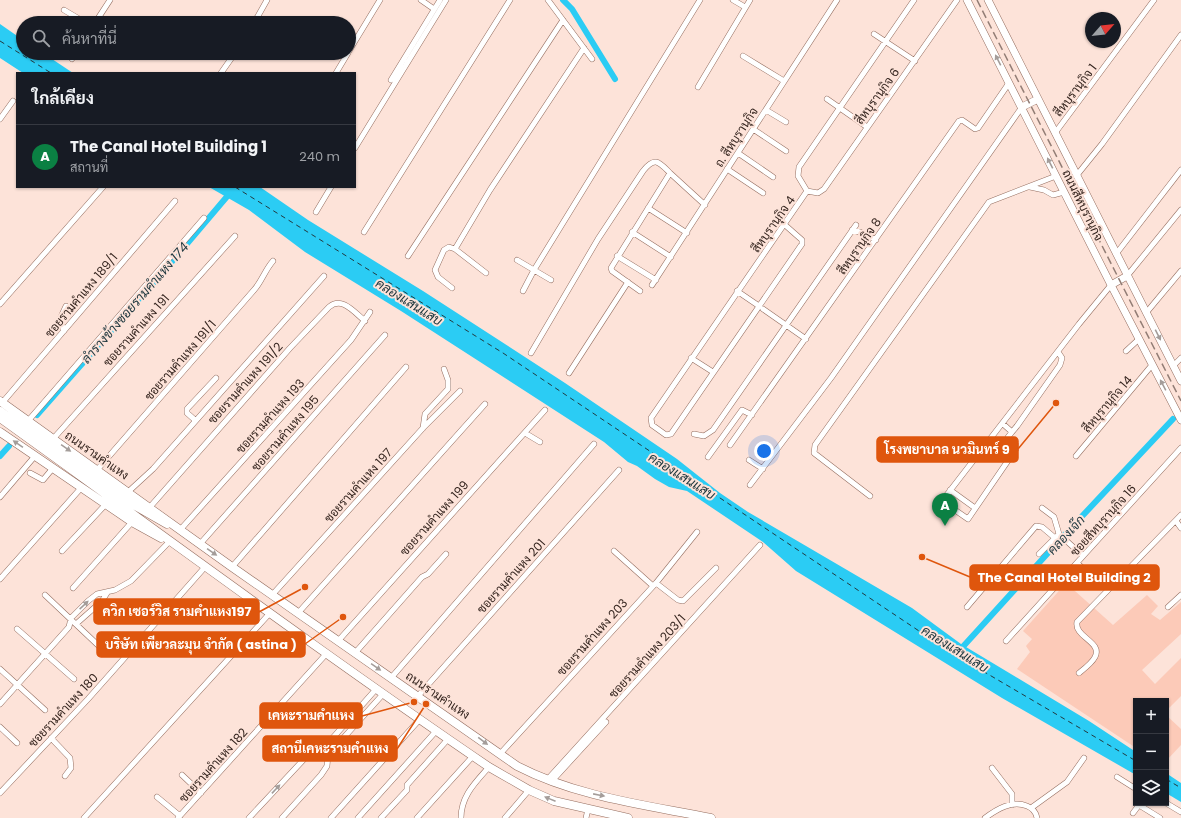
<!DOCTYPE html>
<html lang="th">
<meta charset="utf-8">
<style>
body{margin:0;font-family:Poppins,Sarabun,sans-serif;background:#20242c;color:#f1f3f6}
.controls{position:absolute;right:12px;bottom:12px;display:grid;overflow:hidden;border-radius:0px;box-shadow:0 1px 3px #0004}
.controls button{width:36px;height:36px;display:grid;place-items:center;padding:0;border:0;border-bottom:1px solid #363941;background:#171b24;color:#f1f3f6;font:20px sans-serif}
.compass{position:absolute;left:1085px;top:12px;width:36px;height:36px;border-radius:50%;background:#171b24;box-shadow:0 1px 3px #0004;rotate:62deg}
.you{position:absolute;left:764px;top:451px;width:14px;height:14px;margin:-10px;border:3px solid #fff;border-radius:50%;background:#1a73e8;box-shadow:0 0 0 6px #1a73e833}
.badge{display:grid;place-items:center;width:26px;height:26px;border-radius:50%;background:#0b8043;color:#fff;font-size:13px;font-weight:700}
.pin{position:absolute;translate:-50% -33px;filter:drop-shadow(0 1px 2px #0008)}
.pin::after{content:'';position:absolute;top:21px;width:14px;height:12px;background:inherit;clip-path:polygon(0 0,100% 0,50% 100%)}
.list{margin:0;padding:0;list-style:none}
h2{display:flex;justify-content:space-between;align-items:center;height:52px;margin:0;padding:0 16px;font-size:17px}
h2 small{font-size:13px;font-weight:400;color:#9ea1a6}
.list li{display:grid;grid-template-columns:26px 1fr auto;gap:12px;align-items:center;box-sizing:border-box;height:64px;padding:0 16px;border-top:1px solid #363941}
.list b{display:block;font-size:15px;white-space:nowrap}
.list p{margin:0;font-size:13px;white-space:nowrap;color:#9ea1a6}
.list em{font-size:13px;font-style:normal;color:#9ea1a6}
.icon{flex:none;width:22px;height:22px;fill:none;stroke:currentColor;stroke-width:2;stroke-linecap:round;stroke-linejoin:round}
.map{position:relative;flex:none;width:1181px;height:818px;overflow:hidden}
.search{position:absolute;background:#171b24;box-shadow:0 1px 3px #0004;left:16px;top:16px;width:340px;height:44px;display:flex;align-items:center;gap:10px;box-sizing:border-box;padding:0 14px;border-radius:22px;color:#9ea1a6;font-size:15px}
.panel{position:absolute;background:#171b24;box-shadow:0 1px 3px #0004;left:16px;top:72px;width:340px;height:116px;border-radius:0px}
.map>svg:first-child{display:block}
.green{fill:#fccab8}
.water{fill:#2bccf4}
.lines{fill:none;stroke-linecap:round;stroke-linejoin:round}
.canal{stroke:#2bccf4;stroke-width:6}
.ferry{stroke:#223a41;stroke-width:1;stroke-dasharray:5 4;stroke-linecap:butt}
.street-casing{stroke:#956e60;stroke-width:6}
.secondary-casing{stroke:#956e60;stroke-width:8}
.primary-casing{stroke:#956e60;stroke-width:9}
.street{stroke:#fff;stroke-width:5}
.secondary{stroke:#fff;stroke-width:7}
.primary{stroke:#fff;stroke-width:8}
.rail{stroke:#927d75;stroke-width:1.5;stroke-dasharray:8 4;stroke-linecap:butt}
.oneway{fill:#a49d9a}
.labels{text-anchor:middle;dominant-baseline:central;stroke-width:4;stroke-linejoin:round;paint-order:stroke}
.street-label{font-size:12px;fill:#35251f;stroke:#fde3d9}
.water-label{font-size:13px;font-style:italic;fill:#223a41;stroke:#fde3d9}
.leader{fill:none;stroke:#df560d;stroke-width:1.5}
.callout-dot{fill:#df560d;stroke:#fde3d9;stroke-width:1.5}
.callout{fill:#df560d;stroke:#df560d;stroke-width:1.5}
.callout-label{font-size:13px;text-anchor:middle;font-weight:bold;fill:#fff}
</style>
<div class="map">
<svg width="1181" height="818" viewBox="0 0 1181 818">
<rect width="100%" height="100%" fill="#fde3d9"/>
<!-- green -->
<path class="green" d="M1066 583 1113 625 1147 595 1158 606 1151 614 1160 620 1181 602V634L1142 670 1155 684 1181 658V696L1166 711V701H1136V748L1017 669 1030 652 1026 646 1032 639 1023 631Z
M1166 715 1181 729V745L1166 761Z"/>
<!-- water -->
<path class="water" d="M0 24 23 40V53H43L73 73H23L0 58Z
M209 187H260L308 220 423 291 565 383 677 459 720 493 748 512 912 608 961 644 1089 721 1136 752V775L1002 698 796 571 763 542 687 491 669 487 655 479 637 466 628 462 604 442 401 311 305 252 249 210Z
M1166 773 1181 783V802L1166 793Z"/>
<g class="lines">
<!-- canal -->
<path class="canal" d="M563 0 572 9 615 79
M37 415 169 265 230 193
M0 456 9 446
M959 651 1057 543 1173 419"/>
<!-- ferry -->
<path class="ferry" d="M0 41 51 73
M235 187 503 353 952 653 1136 761
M1166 779 1181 788"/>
<defs>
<path id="street" d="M421 0 434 9
M548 0 592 59
M733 0 745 7
M64 10 86 23
M95 23 110 0
M254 23 267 0
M874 34 915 61
M349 51 380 0
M743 56 784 81
M72 59 75 53
M221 73 235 53
M336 73 348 53
M391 80 440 0
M698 87 750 0
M827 99 867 127
M766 110 786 122
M0 119 13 101
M753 129 786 151
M1055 133 1154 0
M355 148 446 0
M738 153 773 177
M727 169 763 193
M1077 175 1102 144 1181 35
M1030 187 1044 190 1053 195 1064 192
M807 191 818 193 824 189 957 0
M648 208 687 233
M316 212 331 187
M785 225 802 240V244L671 434 666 435 652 425 651 418 807 191 798 176 799 167 914 0
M852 230 860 232 876 240
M364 232 510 0
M632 232 671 257
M1116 254 1181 170
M408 256 563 20
M617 256 656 280
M517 260 551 280
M486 273 455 249 490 190 584 48
M1127 276 1181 210
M652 285 837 0
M452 288 438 277 435 270 444 250 449 247 455 249
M523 291 534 270 700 0
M640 291 612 271 611 268 670 173 705 205
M737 291 759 306
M0 304 103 187
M763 309 806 339
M1146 313 1181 271
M64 331 60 319 66 306
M1126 351 1139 339
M531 353 598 239 643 171C655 156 659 162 670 173
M691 358 713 372
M1173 366 1181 358
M569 373 628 282
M2 403 175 201
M195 420 187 413V409L216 378
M28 421 204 218
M1003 424 1012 432 1017 426 1060 365 1062 358 1058 352
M423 428 425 414 448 389V380L444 369
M1012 432 1008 437 1016 445V449L968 519 942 501 1079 324 1111 285
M525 433 540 442
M694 434 704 436 713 430 856 225
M53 439 235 236
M730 445 959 121 962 120 975 129 978 128 1009 83
M1076 456 1152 365
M708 457 742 410 752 415
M749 460 763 469
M97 470 254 290C262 281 265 270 273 261
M30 473 43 480 53 468
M750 485 831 378 1022 107
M950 490 975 508
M128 492 153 469 324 276
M870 496 814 453 815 445 989 202 1056 176
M0 497 35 456
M150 507 290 348 329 307C342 296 354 312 365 321
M1042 508 1054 517 1059 534 1083 556
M1176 521 1181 528
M180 530 351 340 370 312
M200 544 385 335
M62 551 106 504
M614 551 653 586
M1039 554 1057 536
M1077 563 1089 574
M232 567 406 367
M0 579 81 488
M656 583 678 600 683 601 716 568
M73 588 132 522
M273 594 423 428 460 391
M45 595 100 647
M967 607 1036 526 1042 527 1055 538
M1168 607 1181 595
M299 612 485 404
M76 624 102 601 107 593
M17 629 74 679
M339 640 545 410
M1006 641 1181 448
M355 653 422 577 428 574 446 554
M0 669 45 710
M1079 673C1084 669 1092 663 1095 657 1103 642 1074 637 1077 622L1181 515
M391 678 594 444
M418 696 619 470
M0 704 69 627 71 618 88 601 97 594 115 590 131 581 169 542
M280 706 305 724
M0 727 17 743
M51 738 70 758 71 768 65 776
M500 754 656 583 697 532
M992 768 1012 794V805
M182 775 201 793
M1117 777 1136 789
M547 780 760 545
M552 781 606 722
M0 793 88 699 205 567
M157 797 180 816
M1140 803 1139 805 1160 818
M1166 803 1181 812
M1031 808 1067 782 1084 758
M1133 813 1139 805
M84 818 270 613
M178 818 327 653
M249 818 307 756 322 750 377 688
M282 818 321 775 327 766 328 755 384 693
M331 818 420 719
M358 818 437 730
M381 818 407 790V785L448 739
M417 818 473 756
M461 818C461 796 475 783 489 767
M505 818 529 790
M586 818 588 809
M985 818C997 809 1012 800 1027 806 1032 808 1036 812 1037 818"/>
<path id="secondary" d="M967 0 1111 285 1181 420
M988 0 1181 381
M1022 107 1038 99
M1111 285 1127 276"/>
<path id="primary" d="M0 401 232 567 517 766C577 797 646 805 711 818
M0 411 132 504 167 524
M0 418C163 535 323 654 489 767L529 790 554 801 628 818
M0 432 132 522 161 538"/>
</defs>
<!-- street casing -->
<use href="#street" class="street-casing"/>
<!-- secondary casing -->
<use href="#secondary" class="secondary-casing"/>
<!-- primary casing -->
<use href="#primary" class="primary-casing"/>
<!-- street -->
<use href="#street" class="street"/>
<!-- secondary -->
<use href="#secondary" class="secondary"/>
<!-- primary -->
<use href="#primary" class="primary"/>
<!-- rail -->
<path class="rail" d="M977 0 1181 401"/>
</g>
<!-- one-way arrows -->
<defs><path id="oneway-solid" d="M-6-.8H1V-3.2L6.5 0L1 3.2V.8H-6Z"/></defs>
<g class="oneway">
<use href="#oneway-solid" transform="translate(998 60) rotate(-117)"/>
<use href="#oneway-solid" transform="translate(1050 163) rotate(-117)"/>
<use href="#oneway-solid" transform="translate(1158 335) rotate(63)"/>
<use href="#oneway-solid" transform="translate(1163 385) rotate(-118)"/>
<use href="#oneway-solid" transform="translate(18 444) rotate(-146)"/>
<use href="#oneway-solid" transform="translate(66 448) rotate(35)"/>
<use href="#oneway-solid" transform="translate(212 552) rotate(35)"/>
<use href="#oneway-solid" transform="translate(84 605) rotate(-43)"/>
<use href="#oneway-solid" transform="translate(376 667) rotate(35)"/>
<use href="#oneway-solid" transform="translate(483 741) rotate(37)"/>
<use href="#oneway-solid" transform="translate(276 789) rotate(-47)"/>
<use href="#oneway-solid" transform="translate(599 795) rotate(11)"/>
<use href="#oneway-solid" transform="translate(550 799) rotate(-158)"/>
</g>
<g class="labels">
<!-- street labels -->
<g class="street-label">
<text transform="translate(1075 90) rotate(-53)">สีหบุรานุกิจ 1</text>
<text transform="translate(877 96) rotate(-54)">สีหบุรานุกิจ 6</text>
<text transform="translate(736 137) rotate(-57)">ถ. สีหบุรานุกิจ</text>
<text transform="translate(1083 205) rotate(64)">ถนนสีหบุรานุกิจ</text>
<text transform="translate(773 224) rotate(-55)">สีหบุรานุกิจ 4</text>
<text transform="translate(859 246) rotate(-55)">สีหบุรานุกิจ 8</text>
<text transform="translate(81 295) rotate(-50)">ซอยรามคำแหง 189/1</text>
<text transform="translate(136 330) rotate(-48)">ซอยรามคำแหง 191</text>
<text transform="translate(180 360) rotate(-49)">ซอยรามคำแหง 191/1</text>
<text transform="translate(245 383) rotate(-48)">ซอยรามคำแหง 191/2</text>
<text transform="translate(1107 404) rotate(-50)">สีหบุรานุกิจ 14</text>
<text transform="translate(270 416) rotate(-48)">ซอยรามคำแหง 193</text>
<text transform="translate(285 433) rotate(-49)">ซอยรามคำแหง 195</text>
<text transform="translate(97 455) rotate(35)">ถนนรามคำแหง</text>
<text transform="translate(358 485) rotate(-48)">ซอยรามคำแหง 197</text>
<text transform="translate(434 518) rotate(-48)">ซอยรามคำแหง 199</text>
<text transform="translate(1103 520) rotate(-48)">ซอยสีหบุรานุกิจ 16</text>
<text transform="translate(511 576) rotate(-48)">ซอยรามคำแหง 201</text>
<text transform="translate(592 637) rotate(-48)">ซอยรามคำแหง 203</text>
<text transform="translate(647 656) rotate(-48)">ซอยรามคำแหง 203/1</text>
<text transform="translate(438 695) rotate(34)">ถนนรามคำแหง</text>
<text transform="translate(63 710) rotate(-47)">ซอยรามคำแหง 180</text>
<text transform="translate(213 765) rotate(-48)">ซอยรามคำแหง 182</text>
</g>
<!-- water labels -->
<g class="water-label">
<text transform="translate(409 302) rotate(32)">คลองแสนแสบ</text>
<text transform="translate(135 303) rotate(-49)">ลำรางข้างซอยรามคำแหง 174</text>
<text transform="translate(682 476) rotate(32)">คลองแสนแสบ</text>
<text transform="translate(1066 535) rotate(-47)">คลองเจ๊ก</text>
<text transform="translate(955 649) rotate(32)">คลองแสนแสบ</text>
</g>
</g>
<!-- callouts -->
<path class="leader" d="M1056 403L1018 449M922 557L970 577M305 587L259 612M343 617L305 644M414 702L362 716M426 704L397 749"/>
<g class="callout-dot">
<circle cx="1056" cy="403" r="4"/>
<circle cx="922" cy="557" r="4"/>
<circle cx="305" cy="587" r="4"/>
<circle cx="343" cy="617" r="4"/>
<circle cx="414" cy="702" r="4"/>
<circle cx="426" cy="704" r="4"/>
</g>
<g class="callout">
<rect x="877" y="437" width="141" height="25" rx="4"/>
<rect x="970" y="565" width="189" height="25" rx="4"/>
<rect x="94" y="599" width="165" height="25" rx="4"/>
<rect x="97" y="632" width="208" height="25" rx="4"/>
<rect x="260" y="703" width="102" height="25" rx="4"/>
<rect x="263" y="736" width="134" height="25" rx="4"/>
</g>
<g class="callout-label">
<text x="947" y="454">โรงพยาบาล นวมินทร์ 9</text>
<text x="1064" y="582">The Canal Hotel Building 2</text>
<text x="177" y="616">ควิก เซอร์วิส รามคำแหง197</text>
<text x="201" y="649">บริษัท เพียวละมุน จำกัด ( astina )</text>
<text x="311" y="720">เคหะรามคำแหง</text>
<text x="330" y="753">สถานีเคหะรามคำแหง</text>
</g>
</svg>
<div class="controls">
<button>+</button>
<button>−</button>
<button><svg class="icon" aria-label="layers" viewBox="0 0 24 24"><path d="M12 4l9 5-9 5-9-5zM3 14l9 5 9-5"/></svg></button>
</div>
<svg class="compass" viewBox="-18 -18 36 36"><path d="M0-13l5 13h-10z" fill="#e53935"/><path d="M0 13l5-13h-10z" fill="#9ea1a6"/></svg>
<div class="you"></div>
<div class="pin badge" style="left:945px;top:526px">A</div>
<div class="search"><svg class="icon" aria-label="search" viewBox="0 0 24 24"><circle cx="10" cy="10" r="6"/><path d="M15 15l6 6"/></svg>ค้นหาที่นี่</div>
<section class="panel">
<h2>ใกล้เคียง<small></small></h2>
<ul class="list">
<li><span class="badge">A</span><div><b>The Canal Hotel Building 1</b><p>สถานที่</p></div><em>240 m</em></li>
</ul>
</section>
</div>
